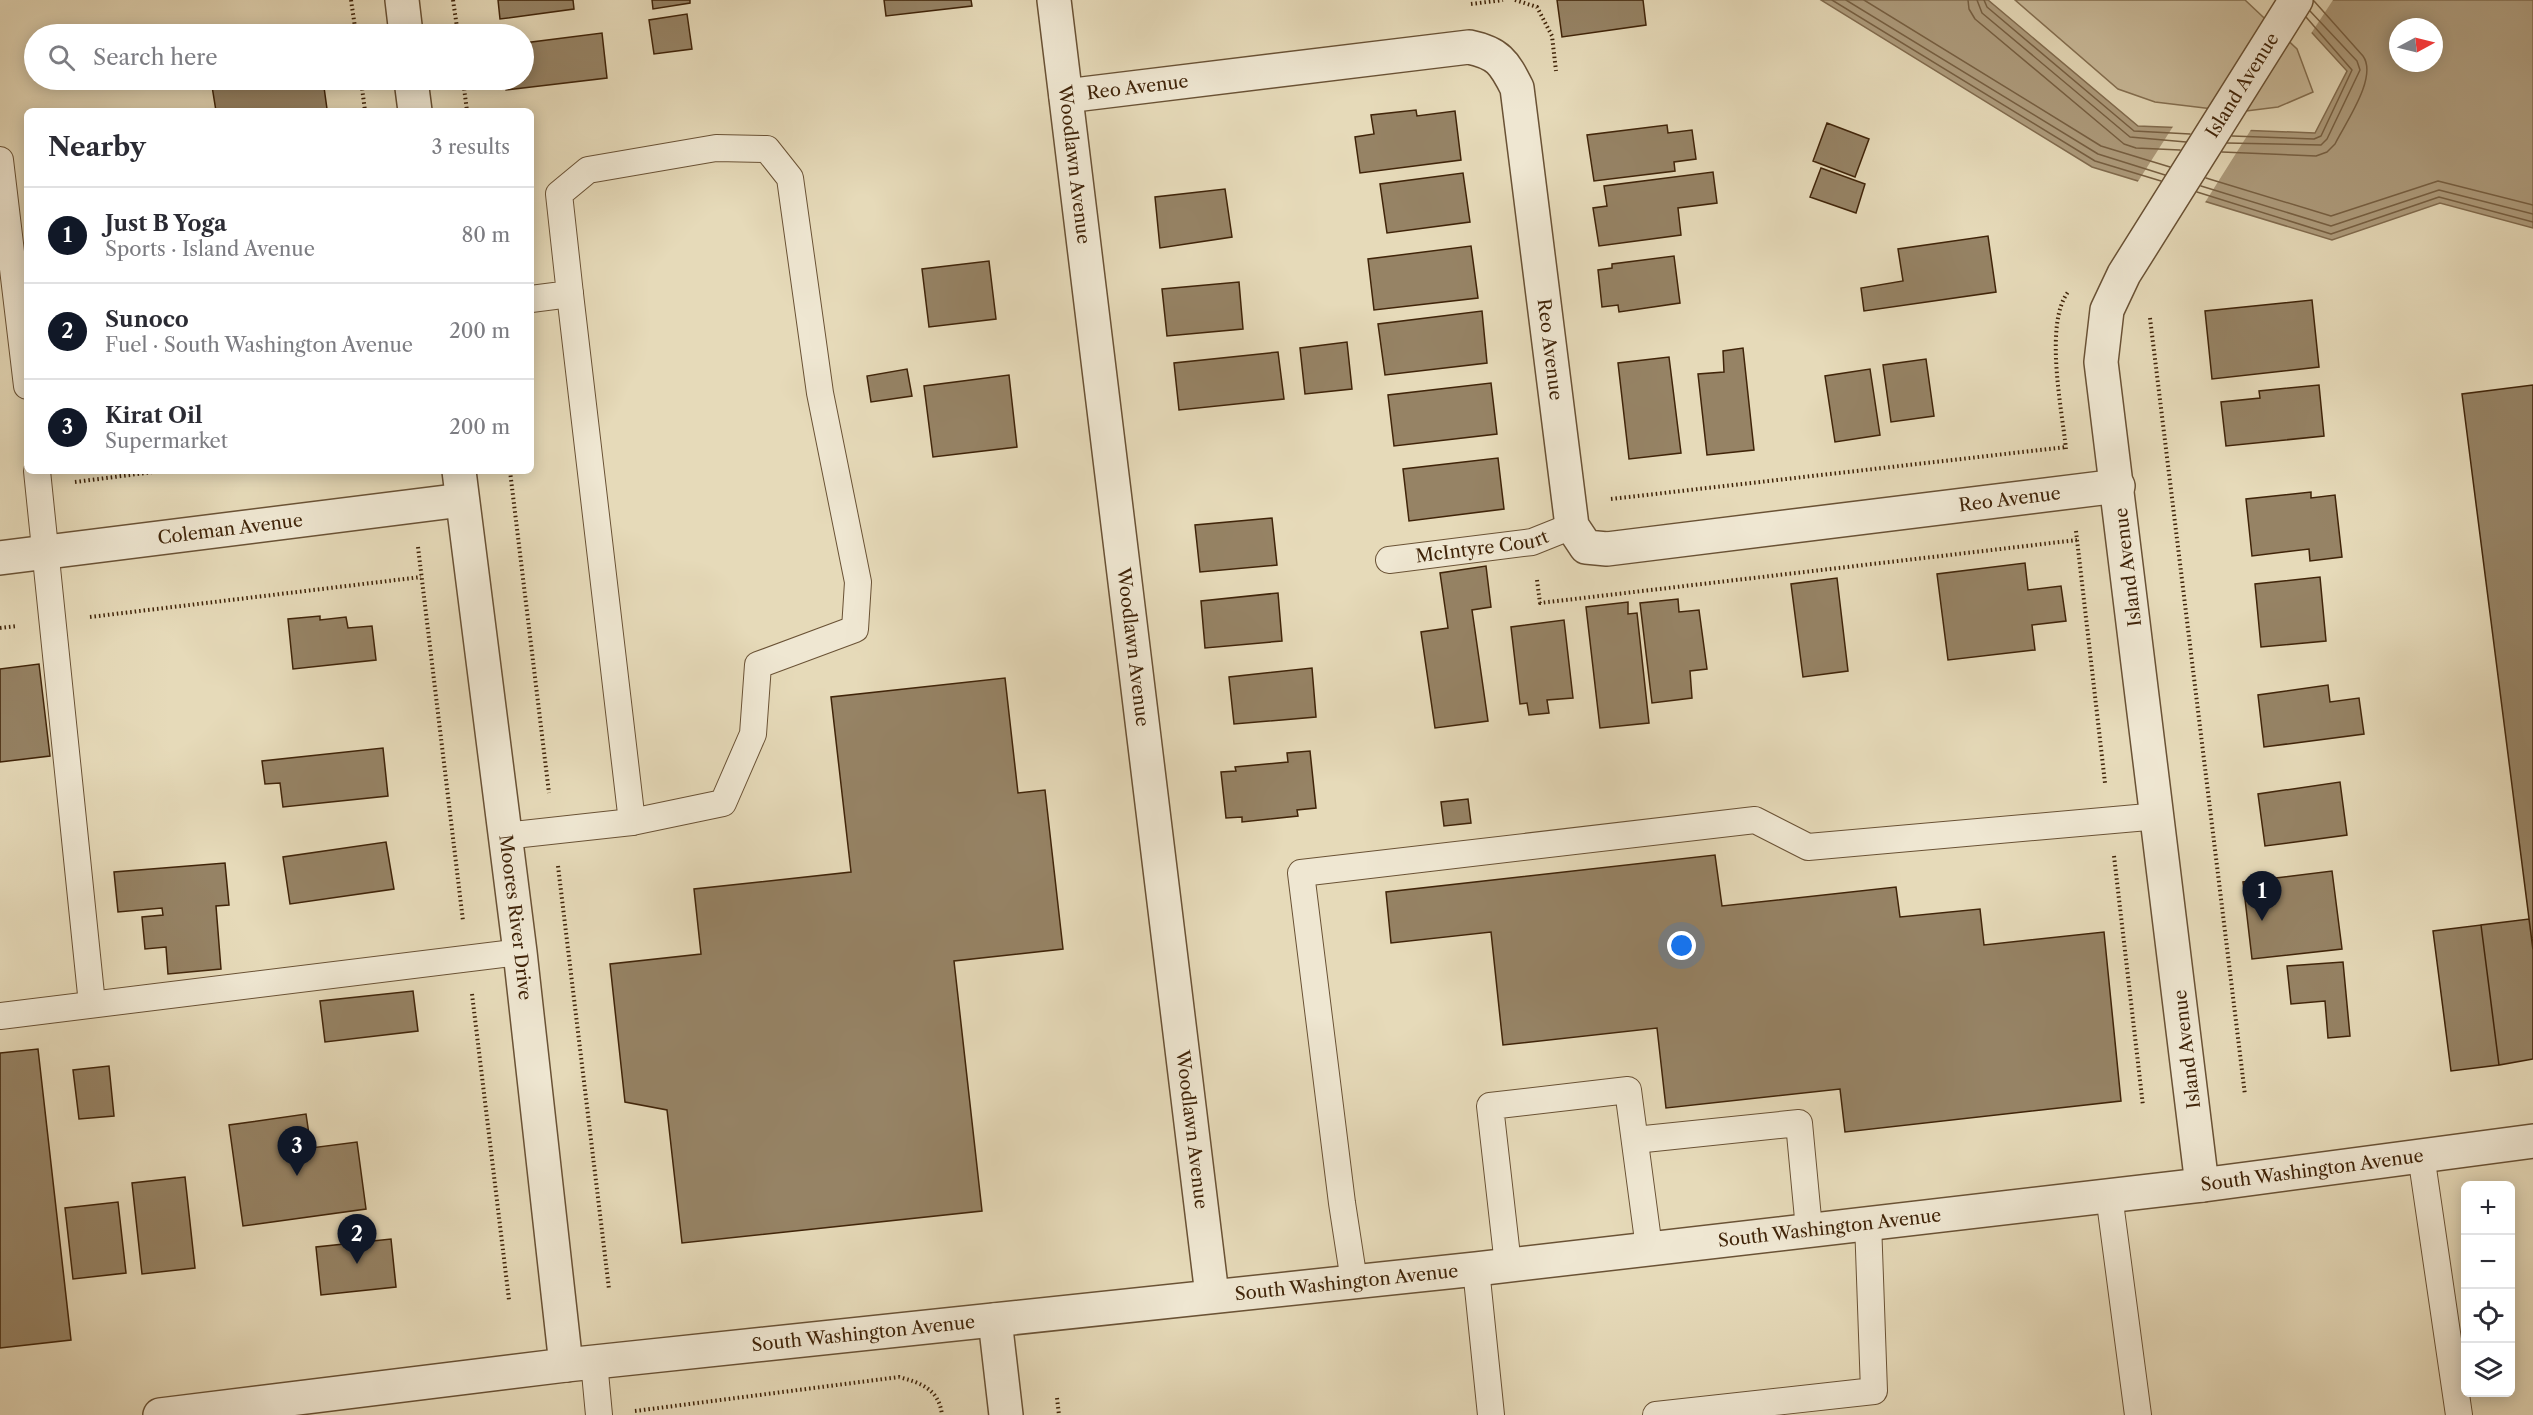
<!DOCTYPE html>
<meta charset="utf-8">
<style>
body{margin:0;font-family:"Libre Caslon Text",serif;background:#f2f2f3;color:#2b2b33}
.controls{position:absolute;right:18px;bottom:18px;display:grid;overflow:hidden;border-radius:9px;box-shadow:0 3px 15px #0003}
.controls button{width:54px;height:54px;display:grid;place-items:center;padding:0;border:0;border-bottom:2px solid #e1e1e2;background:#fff;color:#2b2b33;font:30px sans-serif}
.compass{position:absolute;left:2389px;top:18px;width:54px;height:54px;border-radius:50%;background:#fff;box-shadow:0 3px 15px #0003;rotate:83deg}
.you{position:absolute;left:1682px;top:946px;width:21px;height:21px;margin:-15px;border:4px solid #fff;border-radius:50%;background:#1a73e8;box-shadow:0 0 0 9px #1a73e833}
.badge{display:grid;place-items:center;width:39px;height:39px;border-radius:50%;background:#111827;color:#fff;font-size:20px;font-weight:700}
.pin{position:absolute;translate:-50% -50px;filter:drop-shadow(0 2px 3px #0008)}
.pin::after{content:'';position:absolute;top:32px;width:21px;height:18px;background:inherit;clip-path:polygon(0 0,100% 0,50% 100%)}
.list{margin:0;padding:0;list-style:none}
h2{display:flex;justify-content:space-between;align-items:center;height:78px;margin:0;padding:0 24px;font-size:26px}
h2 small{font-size:20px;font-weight:400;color:#7c7c81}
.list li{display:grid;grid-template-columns:39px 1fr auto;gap:18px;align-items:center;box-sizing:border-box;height:96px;padding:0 24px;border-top:2px solid #e1e1e2}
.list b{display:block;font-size:22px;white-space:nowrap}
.list p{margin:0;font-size:20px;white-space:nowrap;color:#7c7c81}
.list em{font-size:20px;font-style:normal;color:#7c7c81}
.icon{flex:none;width:33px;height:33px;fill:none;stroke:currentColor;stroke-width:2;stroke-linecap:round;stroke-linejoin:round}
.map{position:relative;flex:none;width:2533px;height:1415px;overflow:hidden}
.search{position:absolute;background:#fff;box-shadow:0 3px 15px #0003;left:24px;top:24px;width:510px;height:66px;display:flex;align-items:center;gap:15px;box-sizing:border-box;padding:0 21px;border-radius:33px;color:#7c7c81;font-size:22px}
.panel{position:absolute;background:#fff;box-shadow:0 3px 15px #0003;left:24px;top:108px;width:510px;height:366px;border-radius:9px}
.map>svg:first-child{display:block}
.green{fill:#cabb9b;stroke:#857052;stroke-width:1.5}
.water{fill:#ae9c7d;stroke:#826c4f;stroke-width:1.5;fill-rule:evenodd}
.pier{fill:#e6dab9}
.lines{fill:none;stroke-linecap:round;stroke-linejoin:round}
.shore{stroke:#776043;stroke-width:1.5}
.building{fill:#968365;stroke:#402409;stroke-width:1.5}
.service-casing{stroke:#6a5235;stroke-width:28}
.minor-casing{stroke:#6a5235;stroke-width:36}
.tertiary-casing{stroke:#6a5235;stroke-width:36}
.path{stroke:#402409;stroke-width:4;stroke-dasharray:1.5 3;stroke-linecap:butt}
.service{stroke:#efe7d2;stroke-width:26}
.minor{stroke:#efe7d2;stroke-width:33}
.tertiary{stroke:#efe7d2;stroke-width:33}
.labels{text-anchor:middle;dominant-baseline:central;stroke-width:4.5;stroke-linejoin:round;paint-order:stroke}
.street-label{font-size:18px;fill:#402409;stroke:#efe7d2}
</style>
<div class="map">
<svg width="2533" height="1415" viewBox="0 0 2533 1415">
<rect width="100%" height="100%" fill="#e6dab9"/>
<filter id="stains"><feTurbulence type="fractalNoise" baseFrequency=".00333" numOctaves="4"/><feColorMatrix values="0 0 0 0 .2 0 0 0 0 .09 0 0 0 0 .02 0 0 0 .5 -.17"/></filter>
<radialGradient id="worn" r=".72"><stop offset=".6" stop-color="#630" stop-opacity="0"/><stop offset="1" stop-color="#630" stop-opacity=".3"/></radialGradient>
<!-- green -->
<path class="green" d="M2015 0H2245L2297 49 2313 92 2278 107 2238 112 2155 102 2118 89Z"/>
<!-- water -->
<path class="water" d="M1821 0H1988L2138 126 2315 133 2347 71 2282 0H2533V228L2440 203 2332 240 2092 167ZM2398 27H2434V63H2398Z"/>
<!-- pier -->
<path class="pier" d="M2279 0H2333L2310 35Z
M2174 125 2252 128 2204 204 2137 183Z"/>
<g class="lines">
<!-- shore -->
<path class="shore" d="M1832 0 2095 161 2161 181
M1846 0 2098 154 2165 175
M1864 0 2101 146 2170 167
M1968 0 1969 9 1975 19 2124 144 2136 148 2180 150
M1977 0 1982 13 2130 137 2186 142
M1984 0 1987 7 2134 131 2190 134
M2232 136 2314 139 2321 136 2352 70 2306 17
M2227 143 2321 145 2327 139 2360 70 2357 61 2310 11
M2222 152 2316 156 2327 152 2335 144C2346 122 2378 77 2363 56L2314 1
M2206 178 2331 216 2438 181 2533 205
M2201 186 2331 226 2439 190 2533 214
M2197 192 2331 234 2439 197 2533 222"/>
</g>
<!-- building -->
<path class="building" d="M498 0H573L574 9 500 19Z
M652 0H690V3L653 9Z
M884 0H971L972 6 886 16Z
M1557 0H1643L1646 25 1562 37Z
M687 14 692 49 654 54 649 20Z
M602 33 607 78 506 90 505 80H524V43Z
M211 80H323L327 109 216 111Z
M1416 110 1417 116 1455 111 1461 160 1360 173 1355 137 1374 134 1371 115Z
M1827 123 1869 139 1855 177 1813 161Z
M1667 125 1668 133 1692 130 1696 159 1674 162 1675 171 1594 181 1587 135Z
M1821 168 1865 184 1856 213 1810 197Z
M1713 172 1717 203 1678 208 1681 235 1599 246 1593 208 1607 206 1604 186Z
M1463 173 1470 222 1387 233 1380 184Z
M1225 189 1232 237 1160 248 1155 197Z
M1988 236 1996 292 1864 311 1861 288 1903 281 1898 249Z
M1471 246 1478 298 1374 310 1368 259Z
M1674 256 1680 303 1619 312 1618 305 1602 307 1598 270 1612 268V264Z
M989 261 996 319 929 327 922 269Z
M1239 282 1243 329 1167 336 1162 289Z
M2312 300 2319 367 2212 379 2205 311Z
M1482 311 1487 363 1385 375 1378 324Z
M1347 342 1352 389 1305 394 1300 348Z
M1743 348 1754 450 1707 455 1698 374 1724 372 1723 351Z
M1278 352 1284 399 1179 410 1174 363Z
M1669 357 1681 453 1629 459 1618 363Z
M1926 359 1934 416 1891 422 1883 365Z
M907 369 912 396 871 402 867 376Z
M1870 369 1880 435 1835 442 1825 376Z
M1009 375 1017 447 933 457 924 386Z
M1491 383 1497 434 1394 446 1388 395Z
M2319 385 2324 436 2226 446 2221 402 2260 398 2259 391Z
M2533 385V950L2462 394Z
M1498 458 1504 509 1409 521 1403 469Z
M2311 492V498L2335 495 2342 557 2310 561 2309 549 2252 556 2246 499Z
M1272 518 1277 565 1200 572 1195 525Z
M2025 563 2028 590 2061 586 2066 621 2032 625 2035 650 1948 660 1937 574Z
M1486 566 1491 607 1472 610 1488 721 1435 728 1421 632 1448 628 1440 573Z
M2320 577 2326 641 2261 647 2255 584Z
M1837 578 1848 671 1803 677 1791 584Z
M1278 593 1282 641 1205 648 1201 601Z
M1678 599 1679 612 1699 610 1707 669 1690 671 1692 698 1652 703 1640 603Z
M1628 602V614L1637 613 1649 723 1600 728 1586 607Z
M320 616V620L346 617 348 628 372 626 376 660 293 669 288 619Z
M1564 620 1573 698 1547 700 1549 713 1529 715 1527 703 1520 704 1511 627Z
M39 664 50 756 0 762V669Z
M1312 668 1316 717 1234 724 1229 677Z
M1005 678 1018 793 1045 790 1063 949 954 961 982 1211 682 1243 667 1110 625 1102 610 964 701 954 694 889 851 872 831 697Z
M2328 685 2330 702 2359 698 2364 734 2264 747 2258 695Z
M383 748 388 796 283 807 280 783 265 784 262 761Z
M1310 751 1316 808 1297 810 1298 816 1242 822V817L1226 818 1221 772 1236 771 1235 767 1288 762 1287 753Z
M2340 782 2347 835 2265 846 2258 794Z
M1468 799 1471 823 1444 826 1441 802Z
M386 842 394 889 290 904 283 857Z
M1715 855 1722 906 1896 887 1900 917 1980 909 1984 945 2104 932 2121 1101 1845 1132 1840 1089 1666 1108 1657 1028 1503 1045 1491 932 1391 943 1386 892Z
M225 863 229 905 216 906 221 969 168 974 166 947 145 949 142 917 163 915 162 908 118 912 114 872Z
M2332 871 2342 949 2252 959 2243 882Z
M2529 919 2533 950V1059L2499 1065 2481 925Z
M2481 925 2499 1065 2451 1071 2433 931Z
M2343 962 2350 1036 2328 1038 2325 1001 2291 1004 2287 966Z
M413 991 418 1031 325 1042 320 1001Z
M38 1049 71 1340 0 1348V1053Z
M109 1066 114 1116 79 1119 73 1070Z
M306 1114 311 1148 357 1142 366 1209 243 1226 229 1125Z
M185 1177 195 1268 142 1274 132 1183Z
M118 1202 126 1273 73 1279 65 1208Z
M391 1239 396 1287 321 1295 316 1247Z"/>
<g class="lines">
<defs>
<g id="service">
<path d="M0 160 27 386"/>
<path d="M570 294 632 822"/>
<path d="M37 471 92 1004"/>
<path id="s1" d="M1389 560 1532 542 1572 526"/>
<path d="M505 836 632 822 723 803 753 734 758 665 855 629 858 582 820 393 790 178 767 149 716 148 588 170 559 194 570 294 531 299"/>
<path d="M0 1016 520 952"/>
<path d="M1635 1140 1799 1123 1809 1229"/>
<path d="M2421 1155 2459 1415"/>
<path d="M2109 1195 2138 1415"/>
<path d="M1508 1265 1490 1106 1628 1090 1649 1248"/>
<path d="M1476 1269 1491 1415"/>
<path d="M1354 1281 1342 1203 1301 873 1755 820 1808 847 2159 816"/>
<path d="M594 1362 599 1415"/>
<path d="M1656 1415 1874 1391 1868 1222"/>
</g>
<g id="minor">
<path d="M402 0 406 34"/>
<path id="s2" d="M1054 0 1212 1295"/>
<path d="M411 80 415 111"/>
<path id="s3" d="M1066 96 1469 47C1498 53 1504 62 1517 88L1572 526 1586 547 1607 549 2118 486"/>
<path id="s4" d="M459 471 520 952 566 1365"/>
<path id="s5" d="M0 558 462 500"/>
<path id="s6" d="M2202 1185 2101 362 2107 310 2124 274 2296 0"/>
<path d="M995 1320 1006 1415"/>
</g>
<g id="tertiary">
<path id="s7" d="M160 1415 566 1365 1476 1269 2202 1185 2533 1141"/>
</g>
</defs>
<!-- service casing -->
<use href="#service" class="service-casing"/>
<!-- minor casing -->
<use href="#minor" class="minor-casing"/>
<!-- tertiary casing -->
<use href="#tertiary" class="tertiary-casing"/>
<!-- path -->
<path class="path" d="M351 0 356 34
M453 0 458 34
M1515 0 1537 7 1552 36 1556 71
M1471 4 1503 0
M361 80 365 111
M463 80 467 111
M2150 318 2245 1095
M2066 449C2062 410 2044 324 2068 292
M510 471 549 793
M75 482 161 471
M1611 499 2066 447
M2076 531 2105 783
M418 547 463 921
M1537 580 1540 603 2077 540
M90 617 421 577
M0 628 17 626
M2114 856 2143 1106
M558 866 609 1289
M472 994 509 1300
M1057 1398 1059 1415
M635 1411 899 1377C921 1383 939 1389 942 1415"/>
<!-- service -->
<use href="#service" class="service"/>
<!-- minor -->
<use href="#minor" class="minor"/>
<!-- tertiary -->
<use href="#tertiary" class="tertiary"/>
</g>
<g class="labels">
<!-- street labels -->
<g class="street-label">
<text stroke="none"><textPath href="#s6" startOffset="1144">Island Avenue</textPath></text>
<text stroke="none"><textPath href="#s3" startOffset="72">Reo Avenue</textPath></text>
<text stroke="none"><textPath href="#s2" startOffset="166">Woodlawn Avenue</textPath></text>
<text stroke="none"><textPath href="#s3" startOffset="736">Reo Avenue</textPath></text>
<text stroke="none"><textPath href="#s3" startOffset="1366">Reo Avenue</textPath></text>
<text stroke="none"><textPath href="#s5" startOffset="232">Coleman Avenue</textPath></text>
<text stroke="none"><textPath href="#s1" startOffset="94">McIntyre Court</textPath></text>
<text transform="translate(2128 567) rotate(-97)">Island Avenue</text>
<text stroke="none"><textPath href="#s2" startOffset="652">Woodlawn Avenue</textPath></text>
<text stroke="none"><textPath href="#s4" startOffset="450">Moores River Drive</textPath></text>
<text transform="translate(2187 1049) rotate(-97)">Island Avenue</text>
<text stroke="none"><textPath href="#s2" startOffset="1138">Woodlawn Avenue</textPath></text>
<text stroke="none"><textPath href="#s7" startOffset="2166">South Washington Avenue</textPath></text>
<text stroke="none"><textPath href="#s7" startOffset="1680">South Washington Avenue</textPath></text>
<text stroke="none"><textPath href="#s7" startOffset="1194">South Washington Avenue</textPath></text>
<text stroke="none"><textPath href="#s7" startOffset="708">South Washington Avenue</textPath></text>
</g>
</g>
<rect width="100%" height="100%" filter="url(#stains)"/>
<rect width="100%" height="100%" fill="url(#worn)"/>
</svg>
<div class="controls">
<button>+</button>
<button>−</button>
<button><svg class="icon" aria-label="locate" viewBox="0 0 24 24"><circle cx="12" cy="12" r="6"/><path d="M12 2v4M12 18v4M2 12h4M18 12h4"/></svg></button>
<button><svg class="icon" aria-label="layers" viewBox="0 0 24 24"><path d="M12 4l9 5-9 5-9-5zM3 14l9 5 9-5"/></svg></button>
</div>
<svg class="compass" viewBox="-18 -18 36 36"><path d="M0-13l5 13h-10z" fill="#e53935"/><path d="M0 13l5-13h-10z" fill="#7c7c81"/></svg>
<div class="you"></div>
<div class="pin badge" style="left:2262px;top:921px">1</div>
<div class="pin badge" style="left:357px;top:1264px">2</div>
<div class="pin badge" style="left:297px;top:1176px">3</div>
<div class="search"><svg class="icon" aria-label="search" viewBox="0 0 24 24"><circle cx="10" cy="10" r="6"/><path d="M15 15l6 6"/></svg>Search here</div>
<section class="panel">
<h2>Nearby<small>3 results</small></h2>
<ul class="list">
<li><span class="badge">1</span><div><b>Just B Yoga</b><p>Sports · Island Avenue</p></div><em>80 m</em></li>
<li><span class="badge">2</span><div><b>Sunoco</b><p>Fuel · South Washington Avenue</p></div><em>200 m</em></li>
<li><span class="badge">3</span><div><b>Kirat Oil</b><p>Supermarket</p></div><em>200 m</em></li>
</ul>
</section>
</div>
